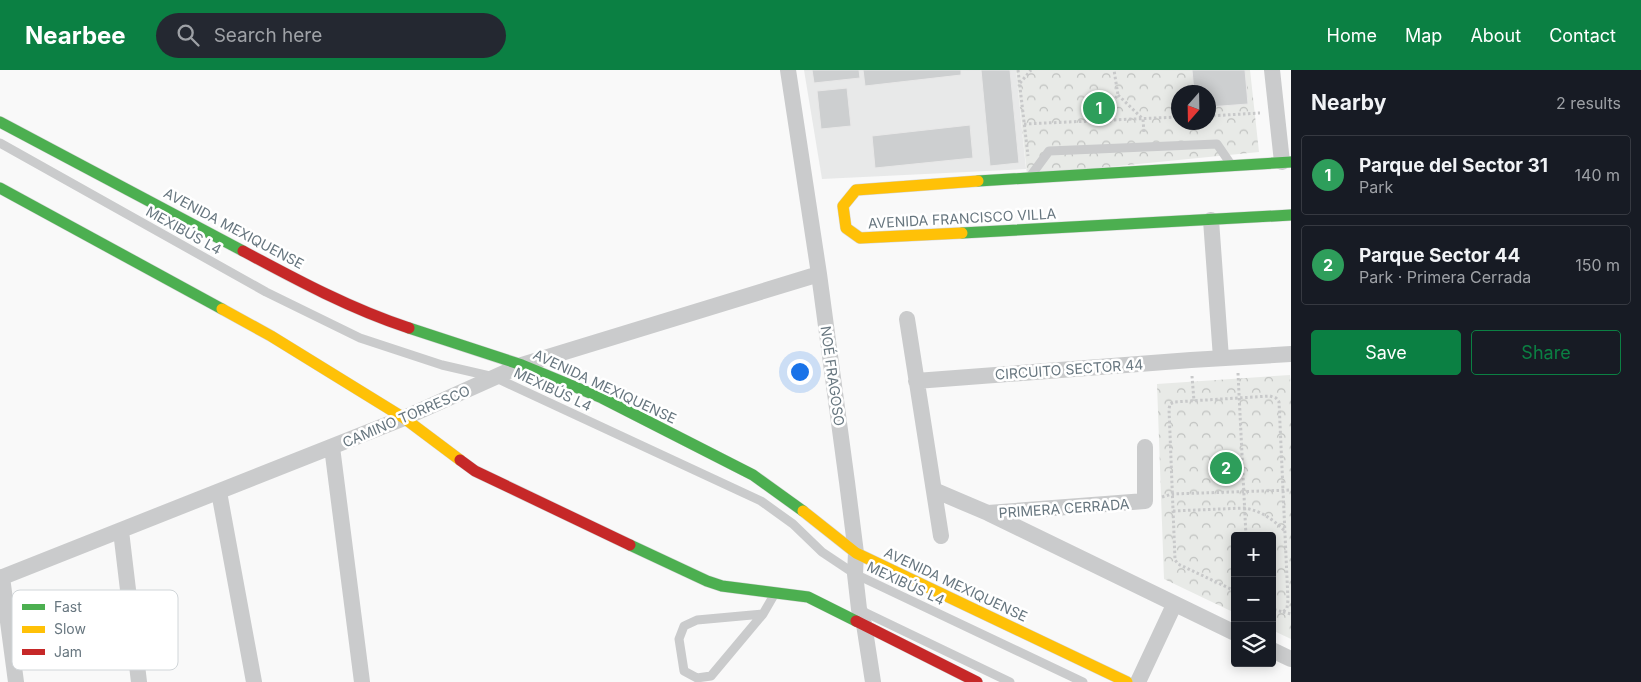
<!DOCTYPE html>
<meta charset="utf-8">
<style>
body{margin:0;font-family:Inter,sans-serif;background:#242831;color:#f1f3f6}
.controls{position:absolute;right:15px;bottom:15px;display:grid;overflow:hidden;border-radius:5px;box-shadow:0 2px 12px #0003}
.controls button{width:45px;height:45px;display:grid;place-items:center;padding:0;border:0;border-bottom:1px solid #363941;background:#171b24;color:#f1f3f6;font:25px sans-serif}
.compass{position:absolute;left:1171px;top:15px;width:45px;height:45px;border-radius:50%;background:#171b24;box-shadow:0 2px 12px #0003;rotate:200deg}
.you{position:absolute;left:799px;top:301px;width:18px;height:18px;margin:-12px;border:4px solid #fff;border-radius:50%;background:#1a73e8;box-shadow:0 0 0 8px #1a73e833}
.badge{display:grid;place-items:center;width:32px;height:32px;border-radius:50%;background:#0b8043;color:#fff;font-size:16px;font-weight:700}
.pin{position:absolute;translate:-50% -50%;border:2px solid #fff;box-shadow:0 1px 5px #0006}
.list{margin:0;padding:0;list-style:none}
h2{display:flex;justify-content:space-between;align-items:center;height:65px;margin:0;padding:0 20px;font-size:21px}
h2 small{font-size:16px;font-weight:400;color:#9ea1a6}
.list li{display:grid;grid-template-columns:32px 1fr auto;gap:15px;align-items:center;box-sizing:border-box;height:80px;margin:0 10px 10px;padding:0 10px;border:1px solid #363941;border-radius:5px}
.list b{display:block;font-size:19px;white-space:nowrap}
.list p{margin:0;font-size:16px;white-space:nowrap;color:#9ea1a6}
.list em{font-size:16px;font-style:normal;color:#9ea1a6}
.actions{display:flex;gap:10px;padding:15px 20px}
.actions a{flex:1;padding:11px 0;border:1px solid #0b8043;border-radius:5px;text-align:center;font-size:18px;color:#0b8043}
.actions .main{background:#0b8043;color:#fff}
.icon{flex:none;width:28px;height:28px;fill:none;stroke:currentColor;stroke-width:2;stroke-linecap:round;stroke-linejoin:round}
.map{position:relative;flex:none;width:1291px;height:612px;overflow:hidden}
header{display:flex;align-items:center;gap:30px;box-sizing:border-box;height:70px;padding:0 25px;background:#0b8043;color:#fff}
header strong{font-size:24px}
nav{display:flex;gap:28px;margin-inline-start:auto;font-size:18px}
.search{width:350px;height:45px;background:#242831;display:flex;align-items:center;gap:12px;box-sizing:border-box;padding:0 18px;border-radius:28px;color:#9ea1a6;font-size:19px}
main{display:flex}
aside{flex:1;background:#171b24}
.map>svg:first-child{display:block}
.built{fill:#e8e9e9}
.park{fill:url(#park-crowns);fill-rule:evenodd}
.building{fill:#cdcfd0;stroke:#e8e8e8}
.lines{fill:none;stroke-linecap:round;stroke-linejoin:round}
.fast-casing{stroke:#d4d5d6;stroke-width:12}
.slow-casing{stroke:#d4d5d6;stroke-width:12}
.jam-casing{stroke:#d4d5d6;stroke-width:12}
.path{stroke:#c8c9ca;stroke-width:3;stroke-dasharray:2.5 2.5;stroke-linecap:butt}
.lane{stroke:#cacbcc;stroke-width:9}
.street{stroke:#cacbcc;stroke-width:16}
.fast{stroke:#4caf50;stroke-width:11}
.slow{stroke:#ffc107;stroke-width:11}
.jam{stroke:#c62828;stroke-width:11}
.labels{text-anchor:middle;dominant-baseline:central;stroke-width:5;stroke-linejoin:round;paint-order:stroke}
.street-label{font-size:14px;fill:#67767f;stroke:#fff}
.key{fill:#fff;stroke:#d1d6d9;stroke-width:1}
.key-label{font-size:14px;fill:#67767f}
</style>
<header>
<strong>Nearbee</strong>
<div class="search"><svg class="icon" aria-label="search" viewBox="0 0 24 24"><circle cx="10" cy="10" r="6"/><path d="M15 15l6 6"/></svg>Search here</div>
<nav><a>Home</a><a>Map</a><a>About</a><a>Contact</a></nav>
</header>
<main>
<div class="map">
<svg width="1291" height="612" viewBox="0 0 1291 612">
<defs>
<pattern id="park-crowns" width="20" height="18" patternUnits="userSpaceOnUse" patternTransform="scale(1.25)"><rect width="20" height="18" fill="#e8eae7"/><path d="M2 6a3 3 0 1 1 6 0M12 15a3 3 0 1 1 6 0" fill="none" stroke="#c0c2c0"/></pattern>
</defs>
<rect width="100%" height="100%" fill="#f9f9f9"/>
<!-- built -->
<path class="built" d="M804 0H1016L1026 99 822 109Z"/>
<!-- park -->
<path class="park" d="M1016 0H1250L1259 82 1027 105ZM1178 22H1208V52H1178Z
M1290 305 1291 329V569L1272 560V466H1235V543L1164 509 1157 314Z"/>
<!-- building -->
<path class="building" d="M812 0H859L860 8 814 13Z
M863 0H961V5L865 16Z
M981 0H1010L1019 93 990 96Z
M1192 0H1245L1248 34 1208 37V22H1194Z
M847 18 851 56 821 59 817 21Z
M970 55 973 88 875 98 872 66Z"/>
<g class="lines">
<defs>
<path id="fast" d="M0 52 243 181
M978 111 1291 92
M0 118 222 239
M962 163 1291 145
M409 258 522 295 602 328 753 405 803 441
M630 475 707 511 722 516 808 527 856 551"/>
<path id="slow" d="M962 163 860 168 846 158 843 136 856 120 978 111
M222 239 271 266 404 348 460 390
M803 441 856 483 1127 612"/>
<path id="jam" d="M243 181C297 210 351 239 409 258
M460 390 475 401 630 475
M856 551 977 612"/>
</defs>
<!-- fast casing -->
<use href="#fast" class="fast-casing"/>
<!-- slow casing -->
<use href="#slow" class="slow-casing"/>
<!-- jam casing -->
<use href="#jam" class="jam-casing"/>
<!-- path -->
<path class="path" d="M1018 0 1028 86
M1020 13 1031 0
M1118 25 1143 49 1144 63
M1208 46 1260 43
M1096 51 1118 25 1114 0
M1024 54 1178 47
M1238 303 1246 466
M1192 306 1194 331
M1162 427 1172 424 1291 420
M1173 441 1244 438C1262 441 1272 449 1285 461
M1235 521 1178 494 1175 490 1169 339 1170 334 1174 332 1270 326 1276 328 1279 332 1288 530 1287 538 1283 542 1272 539
M1283 542 1291 544"/>
<!-- lane -->
<path class="lane" d="M0 73 266 222 360 268 442 295 494 307 761 431 793 454 822 482 855 504 1083 612
M1032 104 1049 81 1217 74 1230 93
M860 540 1010 612
M763 544 697 550 684 556 679 569 684 601 697 608 711 606 763 544 774 525"/>
<!-- street -->
<path class="street" d="M788 0 819 204 847 412 856 483 855 504 859 539 864 554 873 612
M1272 0 1282 92
M1211 150 1221 288
M907 249 941 466
M916 311 1191 290 1291 284
M332 377 362 612
M934 420 988 443 1235 563
M219 422 254 612
M988 443 1145 431V377
M121 461 139 612
M2 507 16 612
M0 508 404 348 522 295 819 204
M1272 580 1291 589
M1138 612 1174 535"/>
<!-- fast -->
<use href="#fast" class="fast"/>
<!-- slow -->
<use href="#slow" class="slow"/>
<!-- jam -->
<use href="#jam" class="jam"/>
</g>
<g class="labels">
<!-- street labels -->
<g class="street-label">
<text transform="translate(962 148) rotate(-3)">AVENIDA FRANCISCO VILLA</text>
<text transform="translate(234 158) rotate(28)">AVENIDA MEXIQUENSE</text>
<text transform="translate(184 160) rotate(29)">MEXIBÚS L4</text>
<text transform="translate(1069 299) rotate(-4)">CIRCUITO SECTOR 44</text>
<text transform="translate(833 306) rotate(82)">NOÉ FRAGOSO</text>
<text transform="translate(605 316) rotate(25)">AVENIDA MEXIQUENSE</text>
<text transform="translate(553 319) rotate(25)">MEXIBÚS L4</text>
<text transform="translate(406 346) rotate(-23)">CAMINO TORRESCO</text>
<text transform="translate(1064 438) rotate(-4)">PRIMERA CERRADA</text>
<text transform="translate(906 513) rotate(25)">MEXIBÚS L4</text>
<text transform="translate(956 514) rotate(25)">AVENIDA MEXIQUENSE</text>
</g>
</g>
<!-- legend -->
<rect x="12" y="520" width="166" height="80" rx="8" class="key"/>
<rect x="22" y="534" width="23" height="6" fill="#4caf50"/>
<rect x="22" y="556" width="23" height="7" fill="#ffc107"/>
<rect x="22" y="579" width="23" height="6" fill="#c62828"/>
<g class="key-label">
<text x="54" y="542">Fast</text>
<text x="54" y="564">Slow</text>
<text x="54" y="587">Jam</text>
</g>
</svg>
<div class="controls">
<button>+</button>
<button>−</button>
<button><svg class="icon" aria-label="layers" viewBox="0 0 24 24"><path d="M12 4l9 5-9 5-9-5zM3 14l9 5 9-5"/></svg></button>
</div>
<svg class="compass" viewBox="-18 -18 36 36"><path d="M0-13l5 13h-10z" fill="#e53935"/><path d="M0 13l5-13h-10z" fill="#9ea1a6"/></svg>
<div class="you"></div>
<div class="pin badge" style="left:1099px;top:38px;background:#2e9e5b">1</div>
<div class="pin badge" style="left:1226px;top:398px;background:#2e9e5b">2</div>
</div>
<aside>
<h2>Nearby<small>2 results</small></h2>
<ul class="list">
<li><span class="badge" style="background:#2e9e5b">1</span><div><b>Parque del Sector 31</b><p>Park</p></div><em>140 m</em></li>
<li><span class="badge" style="background:#2e9e5b">2</span><div><b>Parque Sector 44</b><p>Park · Primera Cerrada</p></div><em>150 m</em></li>
</ul>
<div class="actions"><a class="main">Save</a><a>Share</a></div>
</aside>
</main>
